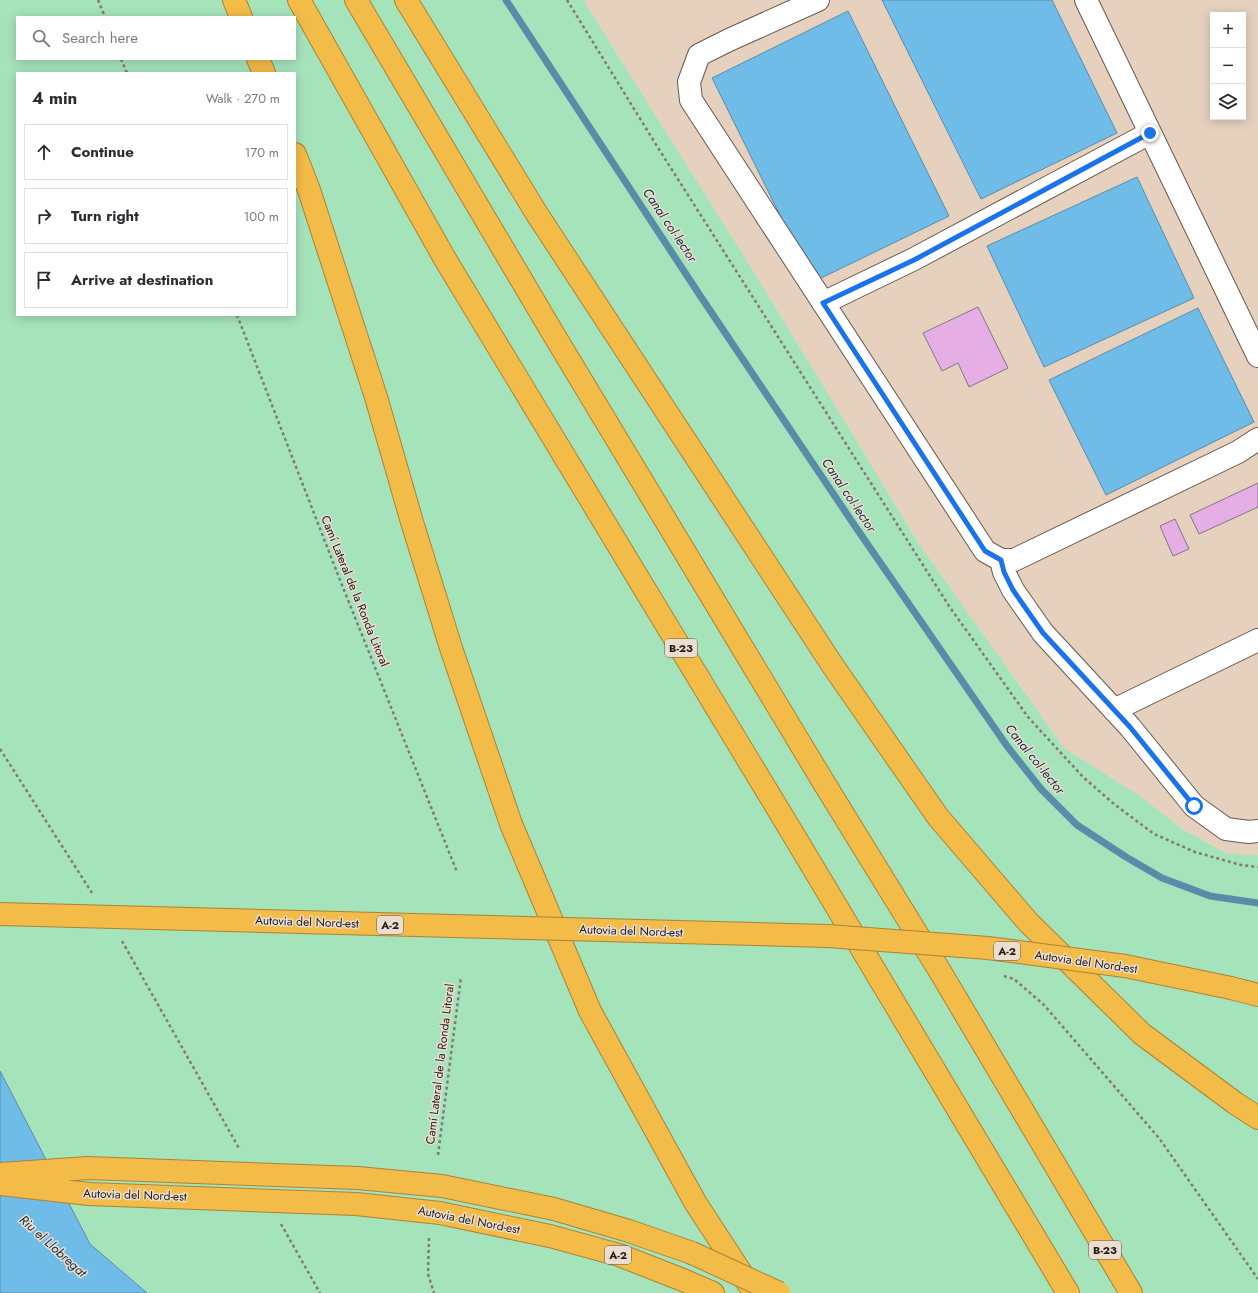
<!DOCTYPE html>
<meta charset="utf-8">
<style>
body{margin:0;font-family:Jost,sans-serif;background:#f2f2f3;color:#2b2b33}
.controls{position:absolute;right:12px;top:12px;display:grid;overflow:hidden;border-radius:0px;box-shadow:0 2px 10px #0003}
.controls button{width:36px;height:36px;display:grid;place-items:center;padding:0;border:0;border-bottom:1px solid #e1e1e2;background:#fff;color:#2b2b33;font:20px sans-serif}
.stop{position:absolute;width:12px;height:12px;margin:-9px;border:3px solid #1a73e8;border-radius:50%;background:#fff}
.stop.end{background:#1a73e8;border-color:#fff;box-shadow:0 1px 4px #0008}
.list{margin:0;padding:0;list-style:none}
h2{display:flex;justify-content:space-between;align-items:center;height:52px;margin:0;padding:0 16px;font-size:17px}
h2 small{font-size:13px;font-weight:400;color:#7c7c81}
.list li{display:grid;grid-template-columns:26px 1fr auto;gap:12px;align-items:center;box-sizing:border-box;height:56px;margin:0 8px 8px;padding:0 8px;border:1px solid #e1e1e2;border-radius:0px}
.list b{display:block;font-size:15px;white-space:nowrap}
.list em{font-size:13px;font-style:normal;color:#7c7c81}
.icon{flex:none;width:22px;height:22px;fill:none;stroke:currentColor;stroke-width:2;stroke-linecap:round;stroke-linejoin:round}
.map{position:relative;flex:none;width:1258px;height:1293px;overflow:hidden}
.search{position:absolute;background:#fff;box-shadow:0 2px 10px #0003;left:16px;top:16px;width:280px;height:44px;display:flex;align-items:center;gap:10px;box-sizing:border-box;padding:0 14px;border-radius:0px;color:#7c7c81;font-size:15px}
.panel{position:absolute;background:#fff;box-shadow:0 2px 10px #0003;left:16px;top:72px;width:280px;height:244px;border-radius:0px}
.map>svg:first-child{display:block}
.built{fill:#e5d1be;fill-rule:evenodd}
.green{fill:#a5e3bb;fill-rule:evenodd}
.water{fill:#70bce8;stroke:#588ca9}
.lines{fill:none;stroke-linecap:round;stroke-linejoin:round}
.stream{stroke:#588ca9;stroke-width:7}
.building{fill:#e5aee5;stroke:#827682}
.minor-casing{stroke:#66594e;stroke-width:24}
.highway-casing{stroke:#aa8337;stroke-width:24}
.path{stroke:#827970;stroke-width:2.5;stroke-dasharray:3 3;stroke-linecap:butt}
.minor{stroke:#fff;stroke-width:22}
.highway{stroke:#f3bb48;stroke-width:22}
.highway-bridge-casing{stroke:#aa8337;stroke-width:24;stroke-linecap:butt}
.highway-bridge{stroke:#f3bb48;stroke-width:22}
.route{stroke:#1a73e8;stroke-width:5}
.labels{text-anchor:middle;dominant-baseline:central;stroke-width:3;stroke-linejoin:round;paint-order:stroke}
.shield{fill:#ebddd0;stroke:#5e564e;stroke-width:1}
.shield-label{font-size:11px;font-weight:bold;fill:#211c17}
.street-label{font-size:12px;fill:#211c17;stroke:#ebddd0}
.water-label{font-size:13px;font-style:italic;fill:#0c2f41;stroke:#ebddd0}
</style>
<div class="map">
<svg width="1258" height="1293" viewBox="0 0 1258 1293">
<rect width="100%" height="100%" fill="#ebddd0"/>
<!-- built -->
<path class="built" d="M583 0H1258V855L1228 854 1182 829 1140 796 1064 748 919 544 757 277ZM1213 15H1243V117H1213Z"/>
<!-- green -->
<path class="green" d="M0 0H583L757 277 919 544 1064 748 1140 796 1182 829 1228 854 1258 855V1293H147L90 1244 0 1071ZM17 17H295V59H17ZM17 73H295V315H17Z"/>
<!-- water -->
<path class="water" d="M882 0H1052L1117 133 981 199Z
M848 11 949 216 813 282 712 78Z
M1137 177 1194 298 1044 367 987 246Z
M1198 308 1254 422 1106 495 1049 380Z
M0 1071 90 1244 147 1293H0Z"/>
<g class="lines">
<!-- stream -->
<path class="stream" d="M506 0 701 297 857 529 1007 746 1041 789 1077 825 1126 857 1162 878 1210 896 1258 903"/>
</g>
<!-- building -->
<path class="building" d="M978 307 1008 368 969 387 958 363 942 371 923 333Z
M1258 483V507L1199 534 1190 515Z
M1175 519 1189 549 1173 556 1160 526Z"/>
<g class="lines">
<defs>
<path id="minor" d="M818 0 729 40 699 55 689 82 691 100 985 551 1001 560
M1086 0 1258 356
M823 303 914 259 1150 133
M1258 439 1238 452 1014 560H1001L1004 572 1013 590 1043 633 1130 727 1194 806 1226 829 1249 832 1258 831
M1114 710 1258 640"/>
<path id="highway" d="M234 0 241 17
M299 0 445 259 793 834 1068 1293
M356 0 554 335 824 783 941 973 1131 1293
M406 0 537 214 833 666 938 817 1028 922 1142 1034 1235 1103 1258 1118
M258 59 264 73
M295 154 309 190 376 397 412 522 451 648 511 824 590 1011 695 1202 749 1285
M1231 988 1258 995
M554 1209 629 1231 692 1253
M550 1236 619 1255 683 1280 713 1293"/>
</defs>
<!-- minor casing -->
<use href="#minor" class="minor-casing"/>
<!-- highway casing -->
<use href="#highway" class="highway-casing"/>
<!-- path -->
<path class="path" d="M98 0 105 17
M567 0 660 151 949 606 1028 717 1083 777 1114 804 1154 834 1195 852 1241 865 1258 867
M121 59 127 73
M237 315 338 575 457 872
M0 749 92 893
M122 941 240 1150
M1004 976 1014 979 1044 1005 1159 1138 1258 1279
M438 1155 461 977
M281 1224 320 1293
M429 1238 428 1274 434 1293"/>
<!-- minor -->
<use href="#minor" class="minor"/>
<!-- highway -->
<use href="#highway" class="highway"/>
<defs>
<path id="highway-bridge" d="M0 914 828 936 988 948 1125 966 1231 988
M0 1174 88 1168 358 1178 442 1186 554 1209
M0 1184 89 1194 356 1204 440 1213 550 1236
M692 1253 779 1293"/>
</defs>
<!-- highway-bridge casing -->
<use href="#highway-bridge" class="highway-bridge-casing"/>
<!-- highway-bridge -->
<use href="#highway-bridge" class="highway-bridge"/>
</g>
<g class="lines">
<!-- route -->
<path class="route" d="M1150 133 914 260 823 303 985 551 1001 560 1004 572 1013 590 1043 633 1130 727 1194 806"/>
</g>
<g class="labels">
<!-- shield labels -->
<g class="shield">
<rect x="665" y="639" width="32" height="18" rx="3"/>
<rect x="377" y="916" width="26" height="18" rx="3"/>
<rect x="994" y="942" width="26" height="18" rx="3"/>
<rect x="1089" y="1241" width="32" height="18" rx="3"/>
<rect x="605" y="1246" width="26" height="18" rx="3"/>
</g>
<g class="shield-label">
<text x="681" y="648">B-23</text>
<text x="390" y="925">A-2</text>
<text x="1007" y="951">A-2</text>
<text x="1105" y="1250">B-23</text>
<text x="618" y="1255">A-2</text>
</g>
<!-- street labels -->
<g class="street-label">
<text transform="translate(355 591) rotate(68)">Camí Lateral de la Ronda Litoral</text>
<text transform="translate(307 922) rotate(2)">Autovia del Nord-est</text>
<text transform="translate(631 931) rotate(2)">Autovia del Nord-est</text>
<text transform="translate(1086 962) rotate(8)">Autovia del Nord-est</text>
<text transform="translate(440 1064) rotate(-83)">Camí Lateral de la Ronda Litoral</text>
<text transform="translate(135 1195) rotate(2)">Autovia del Nord-est</text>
<text transform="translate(469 1220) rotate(11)">Autovia del Nord-est</text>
</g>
<!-- water labels -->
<g class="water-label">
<text transform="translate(670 225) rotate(56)">Canal col·lector</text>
<text transform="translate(849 495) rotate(56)">Canal col·lector</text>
<text transform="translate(1035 759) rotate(51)">Canal col·lector</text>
<text transform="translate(53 1246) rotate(42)">Riu el Llobregat</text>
</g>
</g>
</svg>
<div class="controls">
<button>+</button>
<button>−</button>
<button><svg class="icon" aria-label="layers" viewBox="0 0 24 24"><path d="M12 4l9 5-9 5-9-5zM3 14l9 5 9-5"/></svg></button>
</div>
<div class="stop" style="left:1194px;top:806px"></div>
<div class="stop end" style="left:1150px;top:133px"></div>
<div class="search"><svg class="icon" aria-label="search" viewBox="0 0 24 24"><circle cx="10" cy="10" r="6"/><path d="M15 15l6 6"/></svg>Search here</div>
<section class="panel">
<h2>4 min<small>Walk · 270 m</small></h2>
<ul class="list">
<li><svg class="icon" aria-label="ahead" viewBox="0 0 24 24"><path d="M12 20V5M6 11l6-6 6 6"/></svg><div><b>Continue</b></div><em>170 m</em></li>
<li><svg class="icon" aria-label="right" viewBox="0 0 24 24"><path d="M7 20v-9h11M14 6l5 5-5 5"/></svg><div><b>Turn right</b></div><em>100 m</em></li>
<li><svg class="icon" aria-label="arrive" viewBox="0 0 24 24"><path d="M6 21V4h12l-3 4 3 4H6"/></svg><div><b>Arrive at destination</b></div></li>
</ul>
</section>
</div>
